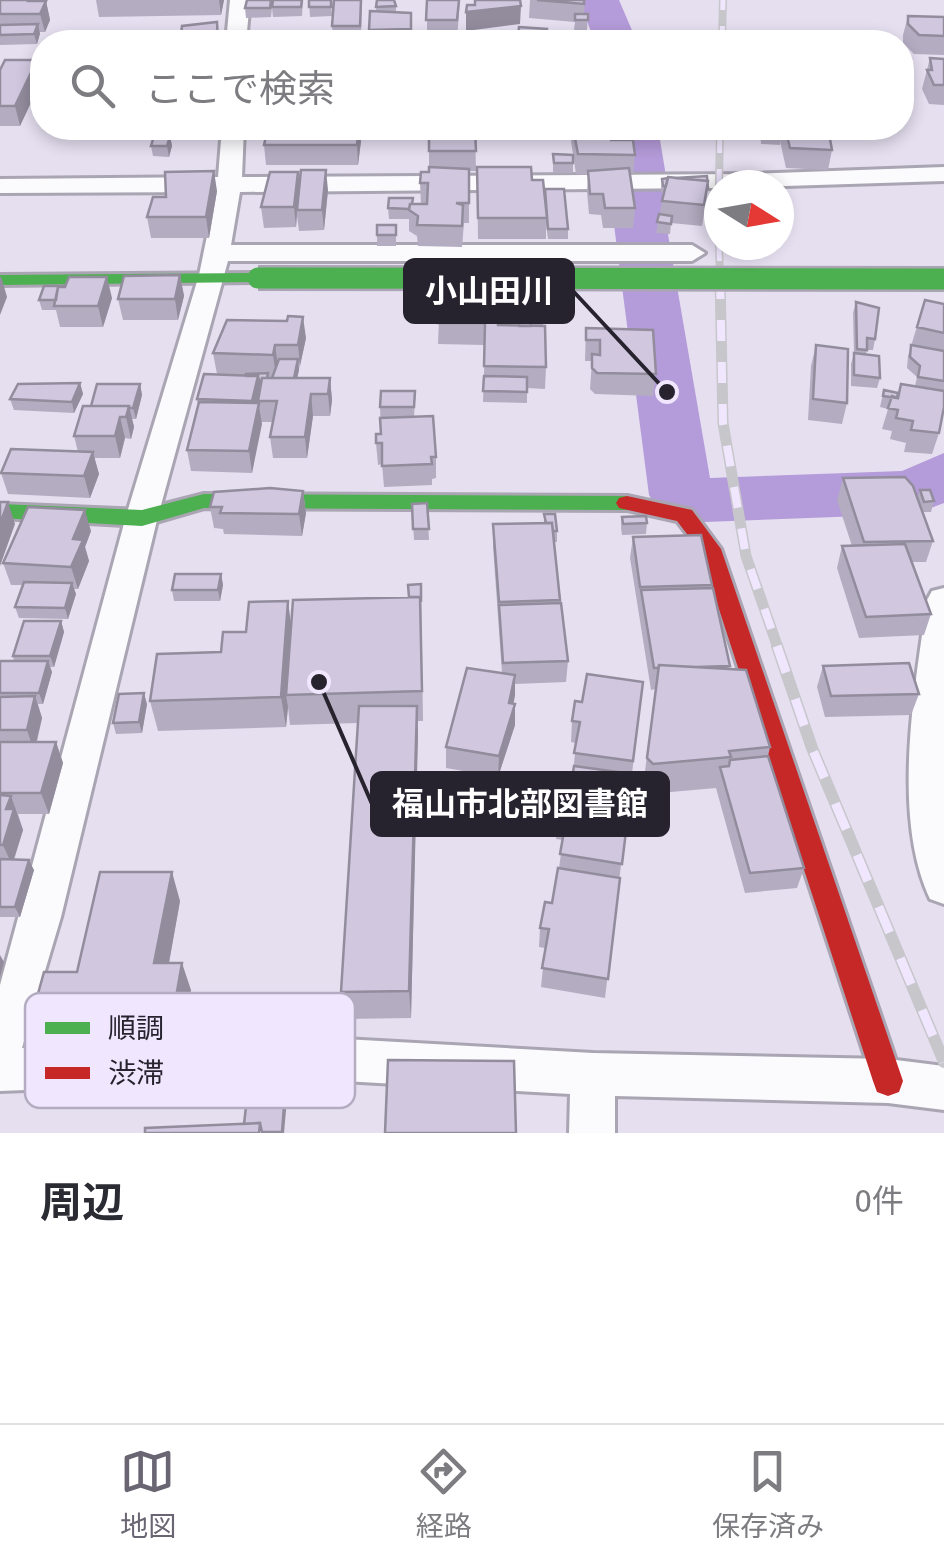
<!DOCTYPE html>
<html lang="ja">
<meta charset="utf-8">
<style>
body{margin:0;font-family:"Fira Sans","Noto Sans JP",sans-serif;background:#f7f7f7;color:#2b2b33}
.compass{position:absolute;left:704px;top:170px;width:90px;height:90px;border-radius:50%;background:#fff;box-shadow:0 5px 15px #0003;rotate:101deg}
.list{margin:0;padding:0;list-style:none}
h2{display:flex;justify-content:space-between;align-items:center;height:130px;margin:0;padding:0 40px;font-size:42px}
h2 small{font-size:32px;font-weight:400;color:#7c7c81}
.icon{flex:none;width:55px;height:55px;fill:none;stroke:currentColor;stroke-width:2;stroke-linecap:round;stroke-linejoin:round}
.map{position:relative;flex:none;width:944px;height:1133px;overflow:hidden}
.search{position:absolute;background:#fff;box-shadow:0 5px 15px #0003;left:30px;right:30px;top:30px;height:110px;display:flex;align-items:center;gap:25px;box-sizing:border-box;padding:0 35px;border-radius:40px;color:#7c7c81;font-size:38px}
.sheet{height:290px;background:#fff}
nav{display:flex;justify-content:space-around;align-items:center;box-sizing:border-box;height:140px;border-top:2px solid #e1e1e2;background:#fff;font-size:28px;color:#7c7c81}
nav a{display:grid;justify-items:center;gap:5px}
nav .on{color:#6a6572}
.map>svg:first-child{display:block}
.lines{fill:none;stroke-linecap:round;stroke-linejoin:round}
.river{fill:#b49bd9;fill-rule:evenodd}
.street-casing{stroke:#aaa5b2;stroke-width:6}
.fast-casing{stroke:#aaa5b2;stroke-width:6}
.jam-casing{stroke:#aaa5b2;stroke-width:6}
.street{fill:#fbfafd;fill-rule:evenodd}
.fast{fill:#4caf50;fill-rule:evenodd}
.jam{fill:#c62828;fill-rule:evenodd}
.rail-far2-casing{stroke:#c7c6cb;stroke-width:8}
.rail-far1-casing{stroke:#c7c6cb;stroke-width:11}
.rail-casing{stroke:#c7c6cb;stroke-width:12}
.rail-far2{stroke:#f0e7ff;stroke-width:5;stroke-dasharray:16;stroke-linecap:butt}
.rail-far1{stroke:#f0e7ff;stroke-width:8;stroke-dasharray:21;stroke-linecap:butt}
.rail{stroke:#f0e7ff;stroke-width:9;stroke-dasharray:28;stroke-linecap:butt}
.fast-bridge-far1-casing{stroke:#aaa5b2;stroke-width:20;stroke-linecap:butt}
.fast-bridge-casing{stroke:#aaa5b2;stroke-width:26;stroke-linecap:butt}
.fast-bridge-far1{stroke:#4caf50;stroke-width:16}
.fast-bridge{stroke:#4caf50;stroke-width:21}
.wall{fill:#b4acc1}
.shaded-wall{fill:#928c9d}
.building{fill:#d1c8e0;stroke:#928c9d;stroke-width:2.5}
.key{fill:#f0e7ff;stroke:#b4acc0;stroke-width:2.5}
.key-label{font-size:28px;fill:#27232e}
.leader{fill:none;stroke:#27232e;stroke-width:4}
.callout-dot{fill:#27232e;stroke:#f0e7ff;stroke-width:4}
.callout{fill:#27232e;stroke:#27232e;stroke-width:4}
.callout-label{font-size:32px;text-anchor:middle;font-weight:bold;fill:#fff}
</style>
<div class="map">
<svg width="944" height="1133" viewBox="0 0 944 1133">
<rect width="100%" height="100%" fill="#e5dff0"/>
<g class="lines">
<!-- river -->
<path class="river" d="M579 0H619L637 42H595Z
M612 128H658L665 170V217L710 478 902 471 944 453V503L915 514 705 522 658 511 649 495 613 217 617 170Z"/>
<defs>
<path id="street" d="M230 0H250L246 42H226Z
M222 128H244L242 177 747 174 944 167V181L719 188 240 192 231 245H692L705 253 692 261H228L158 516 61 917 22 1048 308 1037 593 1053 888 1059 944 1066V1110L888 1103 615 1096V1133H569L570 1094 308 1079 0 1091V985L126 516 199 275 216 192 0 193V179L218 177Z
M944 588V904L930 899C891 816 915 688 927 600L932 591Z"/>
<path id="fast" d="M258 273 264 274V282L0 285V275Z
M204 494 627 496 638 503 627 510 204 508 142 526 0 518V504L142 510Z"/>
<path id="jam" d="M627 496 692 510 721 549 903 1081 899 1092 888 1096 877 1092 873 1081 700 551 677 521 619 508 616 503 619 498Z"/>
</defs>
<!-- street casing -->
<use href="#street" class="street-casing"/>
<!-- fast casing -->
<use href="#fast" class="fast-casing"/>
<!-- jam casing -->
<use href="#jam" class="jam-casing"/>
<!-- street -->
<use href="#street" class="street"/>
<!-- fast -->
<use href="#fast" class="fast"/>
<!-- jam -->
<use href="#jam" class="jam"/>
<defs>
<path id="rail-far2" d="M722 42 723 0
M719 185 720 128
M719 245 720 280"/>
<path id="rail-far1" d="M720 278 723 423 746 556 778 648"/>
<path id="rail" d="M777 646 812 748 944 1062"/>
</defs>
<!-- rail-far2 casing -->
<use href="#rail-far2" class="rail-far2-casing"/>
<!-- rail-far1 casing -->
<use href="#rail-far1" class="rail-far1-casing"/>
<!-- rail casing -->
<use href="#rail" class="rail-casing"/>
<!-- rail-far2 -->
<use href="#rail-far2" class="rail-far2"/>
<!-- rail-far1 -->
<use href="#rail-far1" class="rail-far1"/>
<!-- rail -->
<use href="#rail" class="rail"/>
<defs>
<path id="fast-bridge-far1" d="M258 278 944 279"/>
<path id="fast-bridge" d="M258 278 944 279"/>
</defs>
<!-- fast-bridge-far1 casing -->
<use href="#fast-bridge-far1" class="fast-bridge-far1-casing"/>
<!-- fast-bridge casing -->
<use href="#fast-bridge" class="fast-bridge-casing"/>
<!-- fast-bridge-far1 -->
<use href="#fast-bridge-far1" class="fast-bridge-far1"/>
<!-- fast-bridge -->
<use href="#fast-bridge" class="fast-bridge"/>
</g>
<!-- wall -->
<path class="wall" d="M0 0 46 1 50 20 45 32H40L37 44 0 45Z
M96 0H224L221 15 99 17Z
M303 0 302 16 273 17 272 8 271 17 246 18 245 8Z
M309 0H331L332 16 310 17Z
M362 0 361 36H333L332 26Z
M377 0 396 6V12L411 13V42H370L369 30 376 11Z
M427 0H460L457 39H427Z
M530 0H585L584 14H588L587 30H574L575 22 529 18Z
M908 16 944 17V55L914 54 903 43V35Z
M519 27 547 29 546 42H518Z
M930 58 944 59V105L929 104 922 89Z
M0 70 42 79 20 126H0Z
M175 128H214V134L176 136Z
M268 128H360L361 141 358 165H266L264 145Z
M429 128H475L476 171H469V223H464L462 247 418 246 417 236 409 231V219H389L388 208 421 204 420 183 429 172Z
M569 128H631V140L635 155 633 175H630L635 208 633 228H603L601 215 589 214 587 192 588 175 576 174Z
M666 128H704L703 139 665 136Z
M760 128H828L832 150 828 170 786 168 780 141V145L761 144Z
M170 136 172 146 169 157 153 156 151 146Z
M553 154 573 155V173H553Z
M477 167 532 180 568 229V239H548L546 224V239H478Z
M298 172 300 185 328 190 324 230 299 231 297 216 296 227 264 228 261 207Z
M662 179 708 188 702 226 671 223 670 234 656 233 663 197 661 189Z
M217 191 209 238H151L147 217 166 197Z
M396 225V246H377V235Z
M180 275 184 296 178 320H123L118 299Z
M440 294 498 325 518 326V304L531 326H532L533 304H543V326L546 367 545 389 527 388V403L483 402 485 345 438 344Z
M112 298 103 327H60L56 310H42L39 300Z
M925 300 944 304V407L939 433 932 454 904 452 906 443 890 439 892 431 882 429 888 409 880 407 884 390 898 393 915 386 917 377 907 368 908 356Z
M856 302 875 339 873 350H867L866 354 880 378 877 388 851 386V364L854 353 853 313Z
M586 328 656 374 653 396 595 394 590 389 592 361H585Z
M306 338 297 378H330L332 400 330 416H313L307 458H273L270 437 273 422H261L252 473 191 471 187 450 198 406 197 399 217 374 213 353Z
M816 345 847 403 842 424 808 420 811 366Z
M80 383 83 394 74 413 14 410 10 399Z
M140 384 142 395 136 419H132L134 427 131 439 125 438 120 458H94L99 474 90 498 8 494 1 473 78 452 74 436 91 406Z
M415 402 414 416 436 457V478L432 479V485L384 487 382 464 378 465 376 443 381 434 380 407Z
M843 478 917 498 920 490 934 501 931 512H923L933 541 926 562H912L931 614 924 635 859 638 837 568 842 546H852L837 500Z
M303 491 306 513 302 536 224 534 223 529 214 528 210 507Z
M427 503 429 540H414L412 504Z
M544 514 557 531V542H554L568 661 566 682 515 684 513 704 515 725 498 777 446 768V747L502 673 493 546V524L544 523Z
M622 517 647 523 646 534 622 535 621 528Z
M91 531 85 547 89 561 78 589H74L76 594 68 619 19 618 15 607 23 585H11L3 563Z
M633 537 712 585 729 669 770 747 768 756 804 868 797 888 745 893 716 788 648 794 643 788 655 689 651 690 630 558Z
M221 574 223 585 220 601H174L172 590Z
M421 584 423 721H418L411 1018 344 1019 341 992 358 723 290 725 288 707 286 727 158 731 150 701 221 652 246 632 409 597Z
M61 621 64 632 54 667H50L52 672 43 704H38L42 718 37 742H56L63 763 49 814H18L23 830 14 860 34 870 20 917H0V661H14L13 656Z
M823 666 919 694 911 715 825 717 817 687Z
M643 682 605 998 541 987 545 948 539 947 540 928 552 903 559 868 563 840 556 839 558 818 569 797 573 774 576 743 571 742 572 721 582 702Z
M147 704 142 733 116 734 113 723Z
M180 901 169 963 191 990 184 1029 49 1028 36 1001Z"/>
<!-- shaded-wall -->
<path class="shaded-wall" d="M219 0H224L221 15Z
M46 1 50 20 45 32 40 14Z
M521 6 520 24 466 31V12Z
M38 24 40 34 37 44 34 34Z
M37 60 42 79 20 126 15 106Z
M359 128 361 141 358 165 357 145Z
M170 136 172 146 169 157 167 146Z
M326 170 328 190 324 230 322 210Z
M214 171 217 191 209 238 206 217Z
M298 172 300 192 297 210 296 227 294 207Z
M180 275 184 296 178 320 175 299Z
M1 276 7 297 0 315V279Z
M107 277 112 298 103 327 98 306Z
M303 317 306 338 300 366 298 345Z
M275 345 278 366 276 376 273 355Z
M298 359 299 370 293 398 292 388Z
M258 376 261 398 258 401 262 424 252 473 249 451 255 420 252 401Z
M330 378 332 400 330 416 328 394Z
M80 383 83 394 74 413 72 402Z
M140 384 142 395 136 419 133 408Z
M311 394 313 416 307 458 305 437Z
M129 406 134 427 131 439 126 417Z
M120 417 125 438 120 458 115 436Z
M93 452 99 474 90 498 84 476Z
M303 491 306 513 302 536 299 514Z
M8 502 15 524 0 566V524Z
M85 510 91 531 85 547 89 561 78 589 71 567 73 539Z
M221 574 223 585 220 601 218 590Z
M72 583 76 594 68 619 65 608Z
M288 601 292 632 286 695 288 707 286 727 281 697Z
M61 621 64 632 54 667 50 656Z
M48 661 52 672 43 704 39 693Z
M515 675V696L509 724V703Z
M144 693 147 704 142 733 139 722Z
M35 696 42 718 34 751 27 730Z
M515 704V725L498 777 499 756Z
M417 706 418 736 411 1018 409 991Z
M56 742 63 763 49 814 41 793Z
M11 796 23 830 12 865 3 845 6 809Z
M29 860 34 870 20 917 15 907Z
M172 872 180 901 164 990 154 963Z
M0 955 4 962 0 977Z
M182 963 191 990 184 1029 175 1003Z
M286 1079 288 1088 284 1133H282Z"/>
<!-- building -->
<path class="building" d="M0 0H30L29 1H46L40 14H0Z
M247 0H271L270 8H245Z
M273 0H302L301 7H272Z
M309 0H331V7H309Z
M334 0H361L360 26H332Z
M377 0H394L396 6 376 7Z
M427 0H459L457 20H426Z
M475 0H520L521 6 466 12 467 5H475Z
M537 0H584V4Z
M370 11 411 13V29L369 30Z
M575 14H588V20H575Z
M908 16 944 17V36L919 35 908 24Z
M217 22 218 42H180L182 26Z
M38 24 34 34 0 35V25Z
M519 27 547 29 546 37 518 36Z
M479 32 481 42H452V40H462L461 33Z
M930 58 944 59V85H934L927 70H932Z
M5 60H37L15 106H0V70Z
M268 128H359L357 145H264Z
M429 128H475L476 151H429Z
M573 128H631L632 132H610L611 140H633L635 155 578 154Z
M762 128H781V134H762Z
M785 128H828L832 150 790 148Z
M154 136H170L167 146H151Z
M553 154 573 155V163H554Z
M429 167 469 169V203H456L463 205 462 226 417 225 418 216 409 210 410 204H427L428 183H420L421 172H429Z
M477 167H531L532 180H543L547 218H478Z
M629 168 635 208H605L603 194H590L588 171Z
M301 170H326L322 210H297Z
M214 171 206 217H147L153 197H166L165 172Z
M270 172H298L294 207H261Z
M707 176 708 188H707L708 181 675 178Z
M668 177 708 181 704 205 662 201Z
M668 178 666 186H663L662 179Z
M545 189H564L568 229H548Z
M389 198H413L412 204H410L409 209 388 208Z
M659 214 672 216 671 224 657 222Z
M377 225H396V235H377Z
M180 275 175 299H118L124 276Z
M69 277H107L98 306H54L58 287H65Z
M44 286H65L58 287 56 300H39Z
M499 291 498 325 545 326 546 367 484 366 485 323H438L440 294Z
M925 300 944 304V333L917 327Z
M856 302 879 308 875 339 867 338V350L857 349Z
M518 304H529L531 326H519Z
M288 316 303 317 298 345H275L273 355 213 353 227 320 287 321Z
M586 328 653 330 656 374 597 373 592 368V354L600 355V340H586Z
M816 345 848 349 847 403 813 399Z
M911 345 944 351V381L918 377 920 366 910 357Z
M854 353 879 356 880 378 854 375Z
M279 359H298L294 378H272Z
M268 373 267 378H262L260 385 258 376H246V374Z
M204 374 258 376 252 401 197 399Z
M484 376 527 377V392L483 391Z
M262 378H330L328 394H311L305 437H270L277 401H258Z
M80 383 72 402 10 399 18 384Z
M97 384H140L133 408H129V406H91Z
M901 384 944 391V407L939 433 911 430 913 421 896 418 898 410 888 408 892 396 898 398Z
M884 390 898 393 897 398 883 396Z
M381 391H415L414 407H380Z
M199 402 259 403 249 451 187 450Z
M83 406H129L126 417H120L115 436H74Z
M433 416 436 457H431L432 464 382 466V443H376V434H381L380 418Z
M11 449 93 452 84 476 1 473Z
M905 477 913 486 933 541 864 542 843 478Z
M270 488 303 491 299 514 220 513 222 507H210L214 492Z
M920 490H930L934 501 924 502Z
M0 502H8L0 524Z
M427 503 429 529H413L412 504Z
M28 507 85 510 73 539 83 540 71 567 3 563Z
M544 514H555L557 531H553L552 523H546Z
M646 516 647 523 623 524 622 517Z
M552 523 560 600 499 602 493 524Z
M701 535 712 585 640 587 633 537Z
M905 544 931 614 866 617 842 546Z
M175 574H221L218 590H172Z
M24 582 72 583 65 608 15 607Z
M421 584V602L420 597H409L408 585Z
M713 588 730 666 696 667 659 665 658 668H654L641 590Z
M420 597 422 691 286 695 293 600Z
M288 601 281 697 150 701 157 654 221 652 223 632H246L249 602Z
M561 603 568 661 503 663 499 605Z
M24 621H61L50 656H13Z
M0 661H48L39 693H0Z
M909 663 919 694 831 696 823 666Z
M659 665 746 670 770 747 729 751 731 757 653 764 647 758Z
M467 668 515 675 509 703 515 704 499 756 446 747Z
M587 674 643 682 633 761 574 753 580 722 572 721 575 701 582 702Z
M144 693 139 722 113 723 119 694Z
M35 696 27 730H0V697Z
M359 706H417L409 991 341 992Z
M0 742H56L41 793H0Z
M768 756 804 868 750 873 720 767 729 766 730 760Z
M574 766 633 774 622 864 560 854 566 820 558 818 562 796 569 797Z
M0 795 11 796 6 809H14L3 845H0Z
M0 859 29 860 15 907H0Z
M558 868 620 878 608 979 542 968 549 929 540 928 545 902 552 903Z
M100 872H172L154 963H182L175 1003 36 1001 44 972H77Z
M388 1060 514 1061 516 1133H385Z
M286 1079 282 1132H262L260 1123 244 1124 249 1080Z
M260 1123 259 1133H145V1128Z"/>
<!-- legend -->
<rect x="25" y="993" width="330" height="115" rx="15" class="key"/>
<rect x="45" y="1022" width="45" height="12" fill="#4caf50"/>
<rect x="45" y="1067" width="45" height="12" fill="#c62828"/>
<g class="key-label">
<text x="108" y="1038">順調</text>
<text x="108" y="1083">渋滞</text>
</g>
<!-- callouts -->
<path class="leader" d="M667 392L573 291M319 682L372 804"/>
<g class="callout-dot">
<circle cx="667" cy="392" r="10"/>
<circle cx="319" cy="682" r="10"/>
</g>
<g class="callout">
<rect x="405" y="260" width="168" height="62" rx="10"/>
<rect x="372" y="773" width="296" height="62" rx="10"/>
</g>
<g class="callout-label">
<text x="489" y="302">小山田川</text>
<text x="520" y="815">福山市北部図書館</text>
</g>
</svg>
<svg class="compass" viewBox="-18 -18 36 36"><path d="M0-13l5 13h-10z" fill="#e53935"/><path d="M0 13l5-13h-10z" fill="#7c7c81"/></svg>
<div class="search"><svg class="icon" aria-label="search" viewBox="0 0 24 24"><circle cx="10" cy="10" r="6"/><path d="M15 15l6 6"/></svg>ここで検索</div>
</div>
<section class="sheet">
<h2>周辺<small>0件</small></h2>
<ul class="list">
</ul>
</section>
<nav>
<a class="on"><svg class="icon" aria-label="map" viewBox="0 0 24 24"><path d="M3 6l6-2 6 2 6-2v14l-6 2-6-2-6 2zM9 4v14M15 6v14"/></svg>地図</a>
<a><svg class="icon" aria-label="directions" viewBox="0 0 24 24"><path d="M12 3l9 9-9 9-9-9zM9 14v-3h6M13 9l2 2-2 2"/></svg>経路</a>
<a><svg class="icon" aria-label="saved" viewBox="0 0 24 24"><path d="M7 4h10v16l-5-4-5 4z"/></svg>保存済み</a>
</nav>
